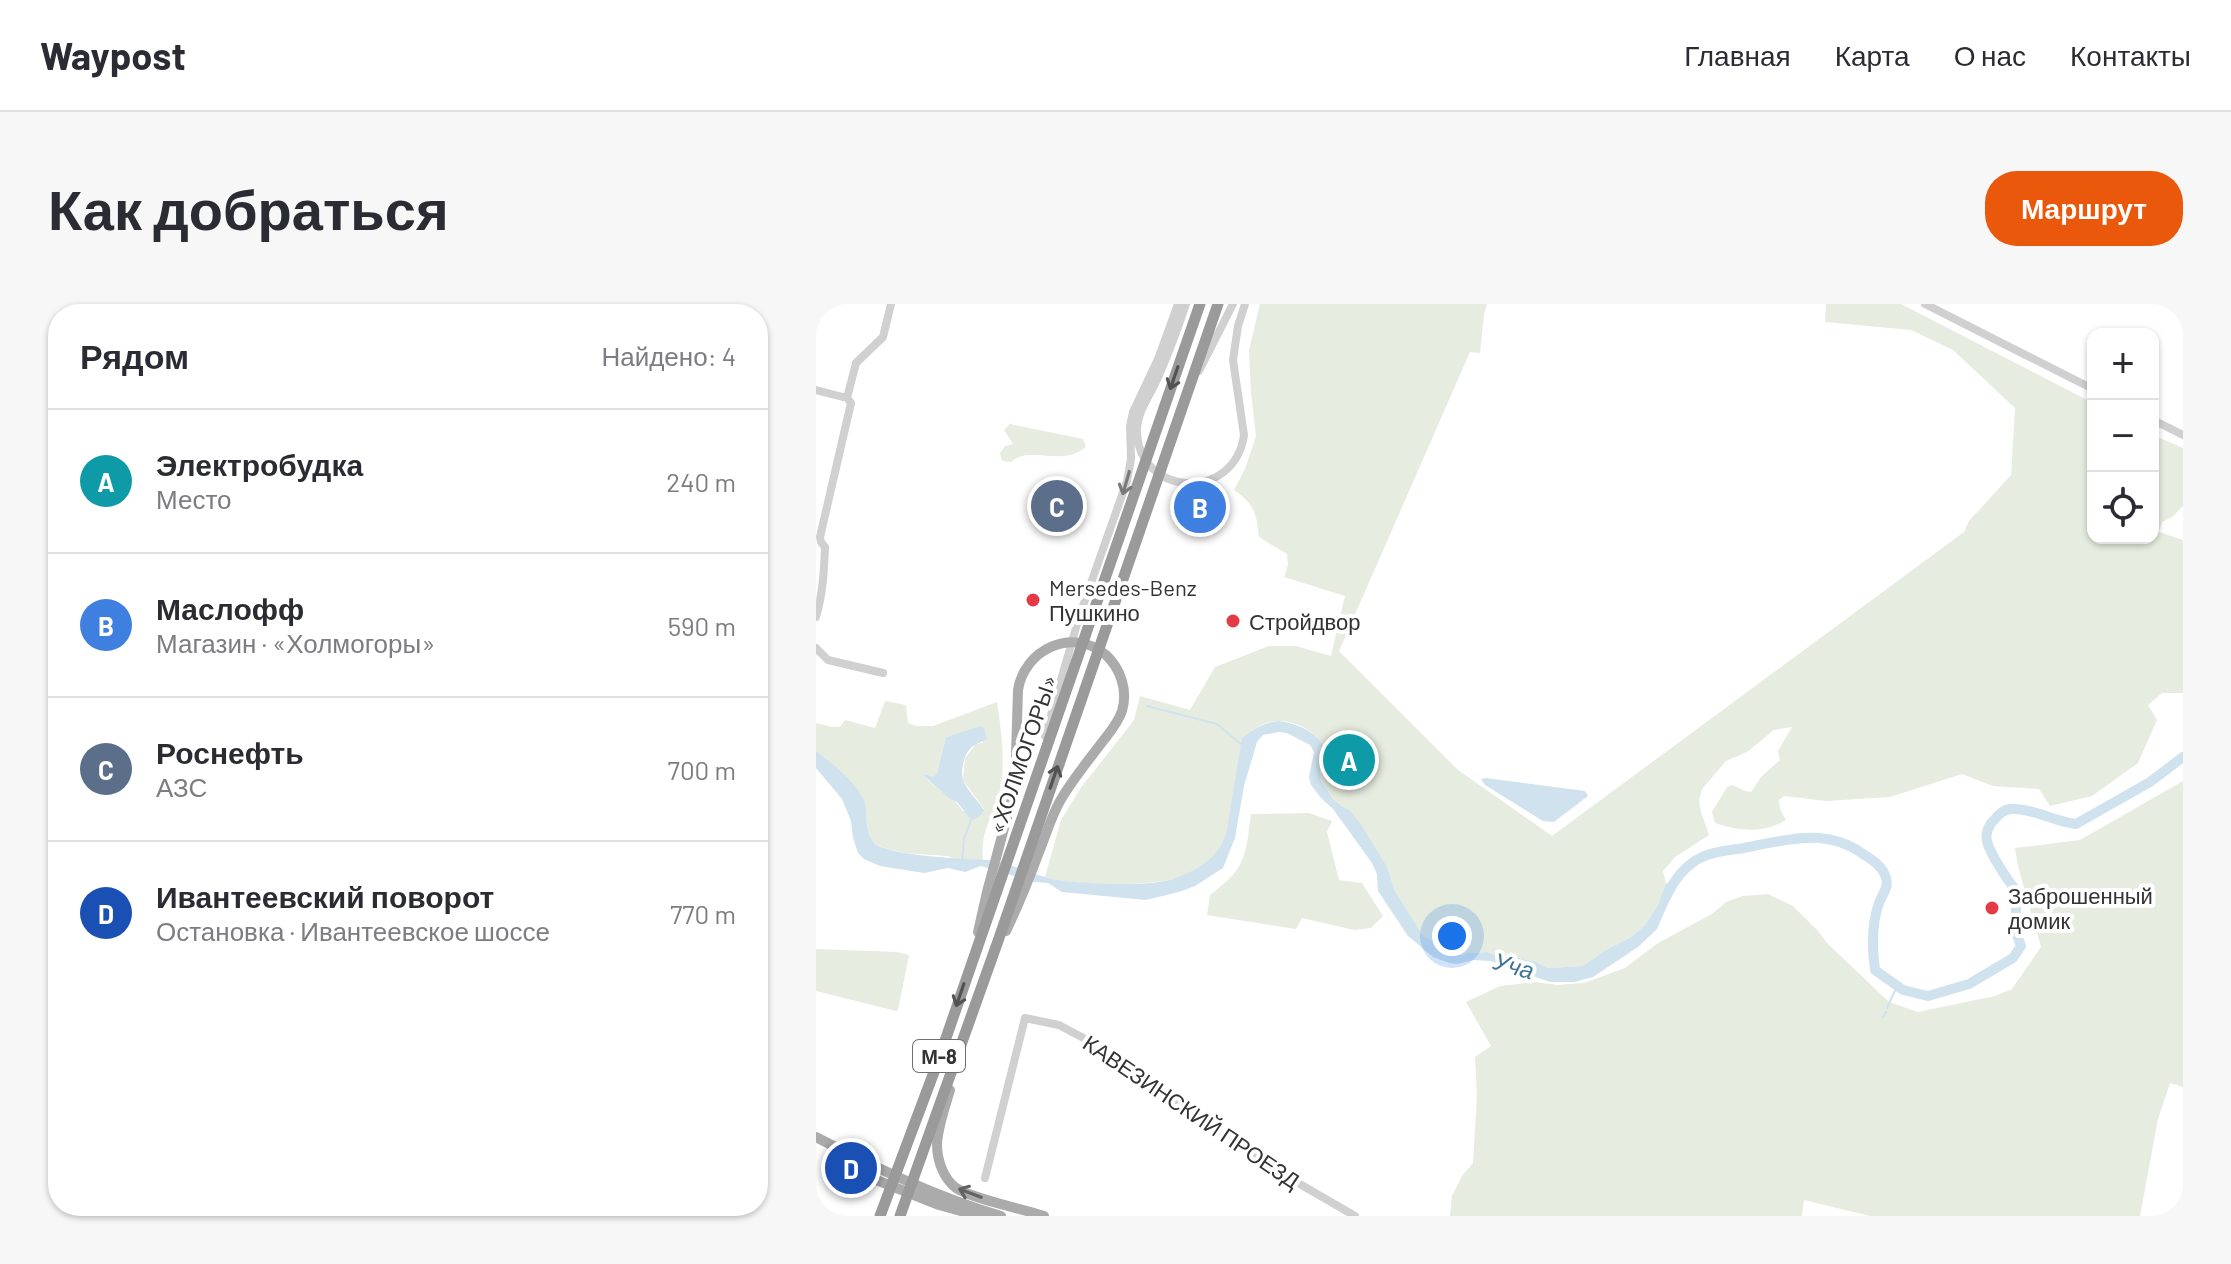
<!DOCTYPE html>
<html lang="ru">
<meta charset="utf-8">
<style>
body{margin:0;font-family:Barlow,sans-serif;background:#f7f7f7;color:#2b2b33}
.controls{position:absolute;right:24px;top:24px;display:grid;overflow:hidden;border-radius:16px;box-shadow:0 2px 6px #0004}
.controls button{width:72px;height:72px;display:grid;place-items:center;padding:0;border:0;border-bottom:2px solid #e1e1e2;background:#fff;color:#2b2b33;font:40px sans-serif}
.you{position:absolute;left:636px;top:632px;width:28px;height:28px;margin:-20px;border:6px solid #fff;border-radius:50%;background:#1a73e8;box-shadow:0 0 0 12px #1a73e833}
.badge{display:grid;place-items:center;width:52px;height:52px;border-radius:50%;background:#ea580c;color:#fff;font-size:26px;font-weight:700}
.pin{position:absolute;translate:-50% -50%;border:4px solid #fff;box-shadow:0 2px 8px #0006}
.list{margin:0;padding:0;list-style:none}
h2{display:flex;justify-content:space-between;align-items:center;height:104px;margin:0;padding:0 32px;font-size:34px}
h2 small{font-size:26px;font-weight:400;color:#7c7c81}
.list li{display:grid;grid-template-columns:52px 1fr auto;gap:24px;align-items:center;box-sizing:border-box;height:144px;padding:0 32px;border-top:2px solid #e1e1e2}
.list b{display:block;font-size:30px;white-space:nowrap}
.list p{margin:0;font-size:26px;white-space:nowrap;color:#7c7c81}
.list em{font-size:26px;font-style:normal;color:#7c7c81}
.icon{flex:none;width:44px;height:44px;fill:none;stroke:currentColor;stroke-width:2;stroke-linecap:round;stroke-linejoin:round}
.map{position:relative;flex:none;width:1367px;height:912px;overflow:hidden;border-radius:32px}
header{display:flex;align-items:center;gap:48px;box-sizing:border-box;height:112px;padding:0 40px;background:#fff;border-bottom:2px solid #e1e1e2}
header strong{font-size:38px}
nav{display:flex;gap:44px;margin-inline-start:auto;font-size:28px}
.intro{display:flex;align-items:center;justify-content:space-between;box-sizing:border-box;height:192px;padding:0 48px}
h1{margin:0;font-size:56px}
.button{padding:20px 36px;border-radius:32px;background:#ea580c;color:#fff;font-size:28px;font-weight:700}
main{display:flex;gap:48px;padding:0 48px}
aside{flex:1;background:#fff;border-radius:32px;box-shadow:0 2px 6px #0004}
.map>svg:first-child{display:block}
.green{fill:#e6ecdf;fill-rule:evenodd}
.water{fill:#cfe2ee}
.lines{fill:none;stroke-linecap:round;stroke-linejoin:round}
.stream{stroke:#cfe2ee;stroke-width:2}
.river{stroke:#cfe2ee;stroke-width:10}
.minor{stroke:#d0d0d0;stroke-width:8}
.major{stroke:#ababab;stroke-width:10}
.highway{stroke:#9a9a9a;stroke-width:11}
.oneway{stroke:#525252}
.oneway2{stroke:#7a7a7a}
.oneway3{stroke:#636363}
.poi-dot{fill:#e63946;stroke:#fff;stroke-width:3}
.labels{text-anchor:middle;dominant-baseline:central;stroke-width:8;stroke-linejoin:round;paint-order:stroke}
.shield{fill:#fff;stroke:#707070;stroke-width:2}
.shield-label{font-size:20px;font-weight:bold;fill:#333}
.poi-label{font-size:22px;fill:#333;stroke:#fff;text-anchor:start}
.street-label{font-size:22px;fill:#333;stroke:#fff}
.water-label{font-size:24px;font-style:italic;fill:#3f7597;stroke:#fff}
</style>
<header>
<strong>Waypost</strong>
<nav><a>Главная</a><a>Карта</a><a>О нас</a><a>Контакты</a></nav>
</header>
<div class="intro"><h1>Как добраться</h1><a class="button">Маршрут</a></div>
<main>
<aside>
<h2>Рядом<small>Найдено: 4</small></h2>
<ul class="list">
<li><span class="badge" style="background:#0f9aa8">A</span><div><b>Электробудка</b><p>Место</p></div><em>240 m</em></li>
<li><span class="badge" style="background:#3f7fe0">B</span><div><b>Маслофф</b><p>Магазин · «Холмогоры»</p></div><em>590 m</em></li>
<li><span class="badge" style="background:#5c6f8a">C</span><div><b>Роснефть</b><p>АЗС</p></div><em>700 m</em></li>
<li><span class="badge" style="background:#1a4fb4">D</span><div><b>Ивантеевский поворот</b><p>Остановка · Ивантеевское шоссе</p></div><em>770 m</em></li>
</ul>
</aside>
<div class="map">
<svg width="1367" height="912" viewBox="0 0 1367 912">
<rect width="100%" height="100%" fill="#fff"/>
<!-- green -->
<path class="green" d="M444 0H671L668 11 664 49 654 48 523 347 642 466 736 532 1148 228 1153 217 1195 171 1199 104 1137 46 1095 26 1009 18 1010 0H1085L1277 99V234H1337V131L1367 144V202L1356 213 1346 218 1343 228 1367 236V389H1346L1332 401 1341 416 1322 459 1276 492 1234 502 1223 485 1177 482 1146 470 1074 493 1010 497 968 492 963 496 964 505 970 516C946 530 924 527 899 519L896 508 911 483 917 481 929 487 935 488 945 473 964 456 962 447 976 423 958 426 931 448 910 457 886 485 883 497 885 508 893 531 859 553 847 567 850 579 842 601 829 621 815 633 788 647 767 662 732 664 720 658 703 654 694 656 671 648 651 649 645 651 633 648 627 641 607 632 579 587 571 563 527 503 517 495 505 475 504 460 509 444C500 426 474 413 454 418 444 420 435 428 426 434 422 460 416 523 404 543 394 560 372 573 353 576 322 582 259 582 229 573L245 516 264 485 318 416 324 392 374 406 399 363 453 342H480L515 352 529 292 468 273 472 261 471 250 443 233C440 208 439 201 418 186L429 165 440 132 435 89 433 46Z
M194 120 267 135 270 143C244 164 215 140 195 158L186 157 184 149 189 142 197 140 188 126Z
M69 397 90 401 92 419 100 422H117L181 398C185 426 190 458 184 486 178 515 164 523 167 557 159 557 151 557 142 555 138 555 135 553 131 552 112 550 72 551 58 538 49 529 52 515 49 503 45 487 14 457 0 447V419L16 423H24L29 416 59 424ZM164 422 167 439 160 440 149 454 147 476 168 505 147 507C138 493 119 485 108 472L109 470 117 473 121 469 130 433Z
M1367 477V783L1354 779 1342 815 1324 912H1054L988 896 986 912H634L636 892 646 872 657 859 661 791 659 753 675 742 650 698 684 682 720 678 741 681 768 679 809 664 842 639 896 610 910 598 927 592 952 590 977 602 1001 626 1012 640 1073 698 1102 708 1179 692 1196 685 1225 643 1202 562 1199 544 1264 536Z
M493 509 516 517 511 528 523 576 546 579 567 612 555 624 538 626 486 614 480 625 391 611 394 591C431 563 429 554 435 510Z
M0 645 81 648 93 651 82 706 80 707 0 687Z"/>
<!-- water -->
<path class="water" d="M462 417C480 419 500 427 509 444L504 460 505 476 517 495 527 503 533 506 544 519 571 563 579 587 607 632 627 641 633 648 645 651 651 649 671 648 694 656 703 654 720 658 732 664 767 662 788 647 815 633 829 621 842 601 850 579 859 584 841 625 822 643 777 673 758 678H734L674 657 658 656 641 660 633 659 617 653 592 632 562 587 561 570 556 559 517 505 505 494 495 481 493 473 498 448 494 441 471 429 463 428 447 431 441 438 428 482 419 534 407 564 379 582 363 588 330 596 246 588 232 579 218 578 165 562 149 568 132 564 108 569 64 562 48 555 42 549 37 534 35 517 26 495 0 464V447C15 458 38 477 47 494 54 509 46 528 60 540 74 552 151 555 172 556 194 558 220 573 242 576 268 580 333 583 357 575 375 569 396 558 405 541 412 528 413 513 415 500 419 478 422 456 426 434 438 425 447 419 462 417Z
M164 422 168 424 171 435C167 438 163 438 159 441 148 446 143 468 148 478 152 487 162 497 168 506L163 513 155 516 142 499 133 494 108 472 109 470 117 473 121 469 130 433Z
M670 474 769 487 772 492 738 518 727 517 669 481 665 475Z"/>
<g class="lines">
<!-- stream -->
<path class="stream" d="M331 402 401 420 427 442
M146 557 148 535 155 516
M1071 704 1081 682
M1067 713 1070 708"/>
<!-- river -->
<path class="river" d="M850 593C858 576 869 561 886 553 898 547 915 546 928 544 969 536 1010 523 1047 550 1055 555 1065 561 1069 571 1074 582 1067 589 1063 599 1055 621 1056 644 1059 666L1087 686 1112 692 1153 680 1197 654 1205 642 1201 631 1199 585C1192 577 1173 548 1171 537 1169 529 1173 520 1179 515 1183 510 1188 506 1194 505 1217 504 1237 517 1260 520L1334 478 1367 453"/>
<!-- minor -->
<path class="minor" d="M370 0C361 27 351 54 339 80 332 94 322 108 321 125 320 192 418 200 428 131L417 56 422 22 429 0
M1109 0 1277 85
M383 67 417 0
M0 86 31 94 35 99 4 233 5 238 9 243C8 267 7 289 0 313
M31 94 40 59 67 33 75 0
M1337 116 1367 131
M0 344 12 356 67 369
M229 432 263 313 311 177 315 155 314 122 317 108 342 55 362 0
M169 874 209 714 243 721 301 752 385 816 470 872 539 912"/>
<!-- major -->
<path class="major" d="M162 628 171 588 199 483 202 386C208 346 256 322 290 351 305 365 312 387 306 407 302 419 294 428 287 437 272 457 256 476 244 497 235 513 230 531 223 548 213 575 202 602 190 627
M134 786C129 803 122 822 121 840 121 856 127 874 140 884 157 895 207 905 228 912
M0 833C60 864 121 893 185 912
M21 850 48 871 123 901 163 912"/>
<!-- highway -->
<path class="highway" d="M64 912 121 760 384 0
M84 912 182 637 402 0"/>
</g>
<!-- one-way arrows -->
<defs><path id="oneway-shaft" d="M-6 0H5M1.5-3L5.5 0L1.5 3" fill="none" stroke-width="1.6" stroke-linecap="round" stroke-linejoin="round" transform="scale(2)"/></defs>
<g class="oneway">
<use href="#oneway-shaft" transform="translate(358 74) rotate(109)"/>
<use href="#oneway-shaft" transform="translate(238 473) rotate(-71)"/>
<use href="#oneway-shaft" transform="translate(144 691) rotate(109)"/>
</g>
<use class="oneway2" href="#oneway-shaft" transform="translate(310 179) rotate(106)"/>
<use class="oneway3" href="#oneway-shaft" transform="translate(154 889) rotate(-159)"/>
<!-- markers -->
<g class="poi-dot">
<circle cx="217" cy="296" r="8"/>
<circle cx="417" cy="317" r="8"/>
<circle cx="1176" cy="604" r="8"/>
</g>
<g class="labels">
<!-- shield labels -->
<rect class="shield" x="97" y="736" width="52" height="32" rx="6"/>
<g class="shield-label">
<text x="123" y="752">М-8</text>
</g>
<!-- poi labels -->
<g class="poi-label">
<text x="233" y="283">Mersedes-Benz<tspan x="233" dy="25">Пушкино</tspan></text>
<text x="433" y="317">Стройдвор</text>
<text x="1192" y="591">Заброшенный<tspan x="1192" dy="25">домик</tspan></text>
</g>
<!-- street labels -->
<g class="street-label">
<text transform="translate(206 450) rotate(-71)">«ХОЛМОГОРЫ»</text>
<text transform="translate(376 807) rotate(34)">КАВЕЗИНСКИЙ ПРОЕЗД</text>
</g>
<!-- water labels -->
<g class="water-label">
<text transform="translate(698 661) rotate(16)">Уча</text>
</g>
</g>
</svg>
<div class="controls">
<button>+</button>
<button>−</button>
<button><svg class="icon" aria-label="locate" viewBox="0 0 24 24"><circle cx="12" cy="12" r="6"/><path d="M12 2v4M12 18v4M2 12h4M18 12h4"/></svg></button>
</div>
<div class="you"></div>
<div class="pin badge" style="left:533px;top:456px;background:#0f9aa8">A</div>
<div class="pin badge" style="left:384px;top:203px;background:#3f7fe0">B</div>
<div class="pin badge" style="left:241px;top:202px;background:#5c6f8a">C</div>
<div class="pin badge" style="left:35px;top:864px;background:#1a4fb4">D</div>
</div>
</main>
